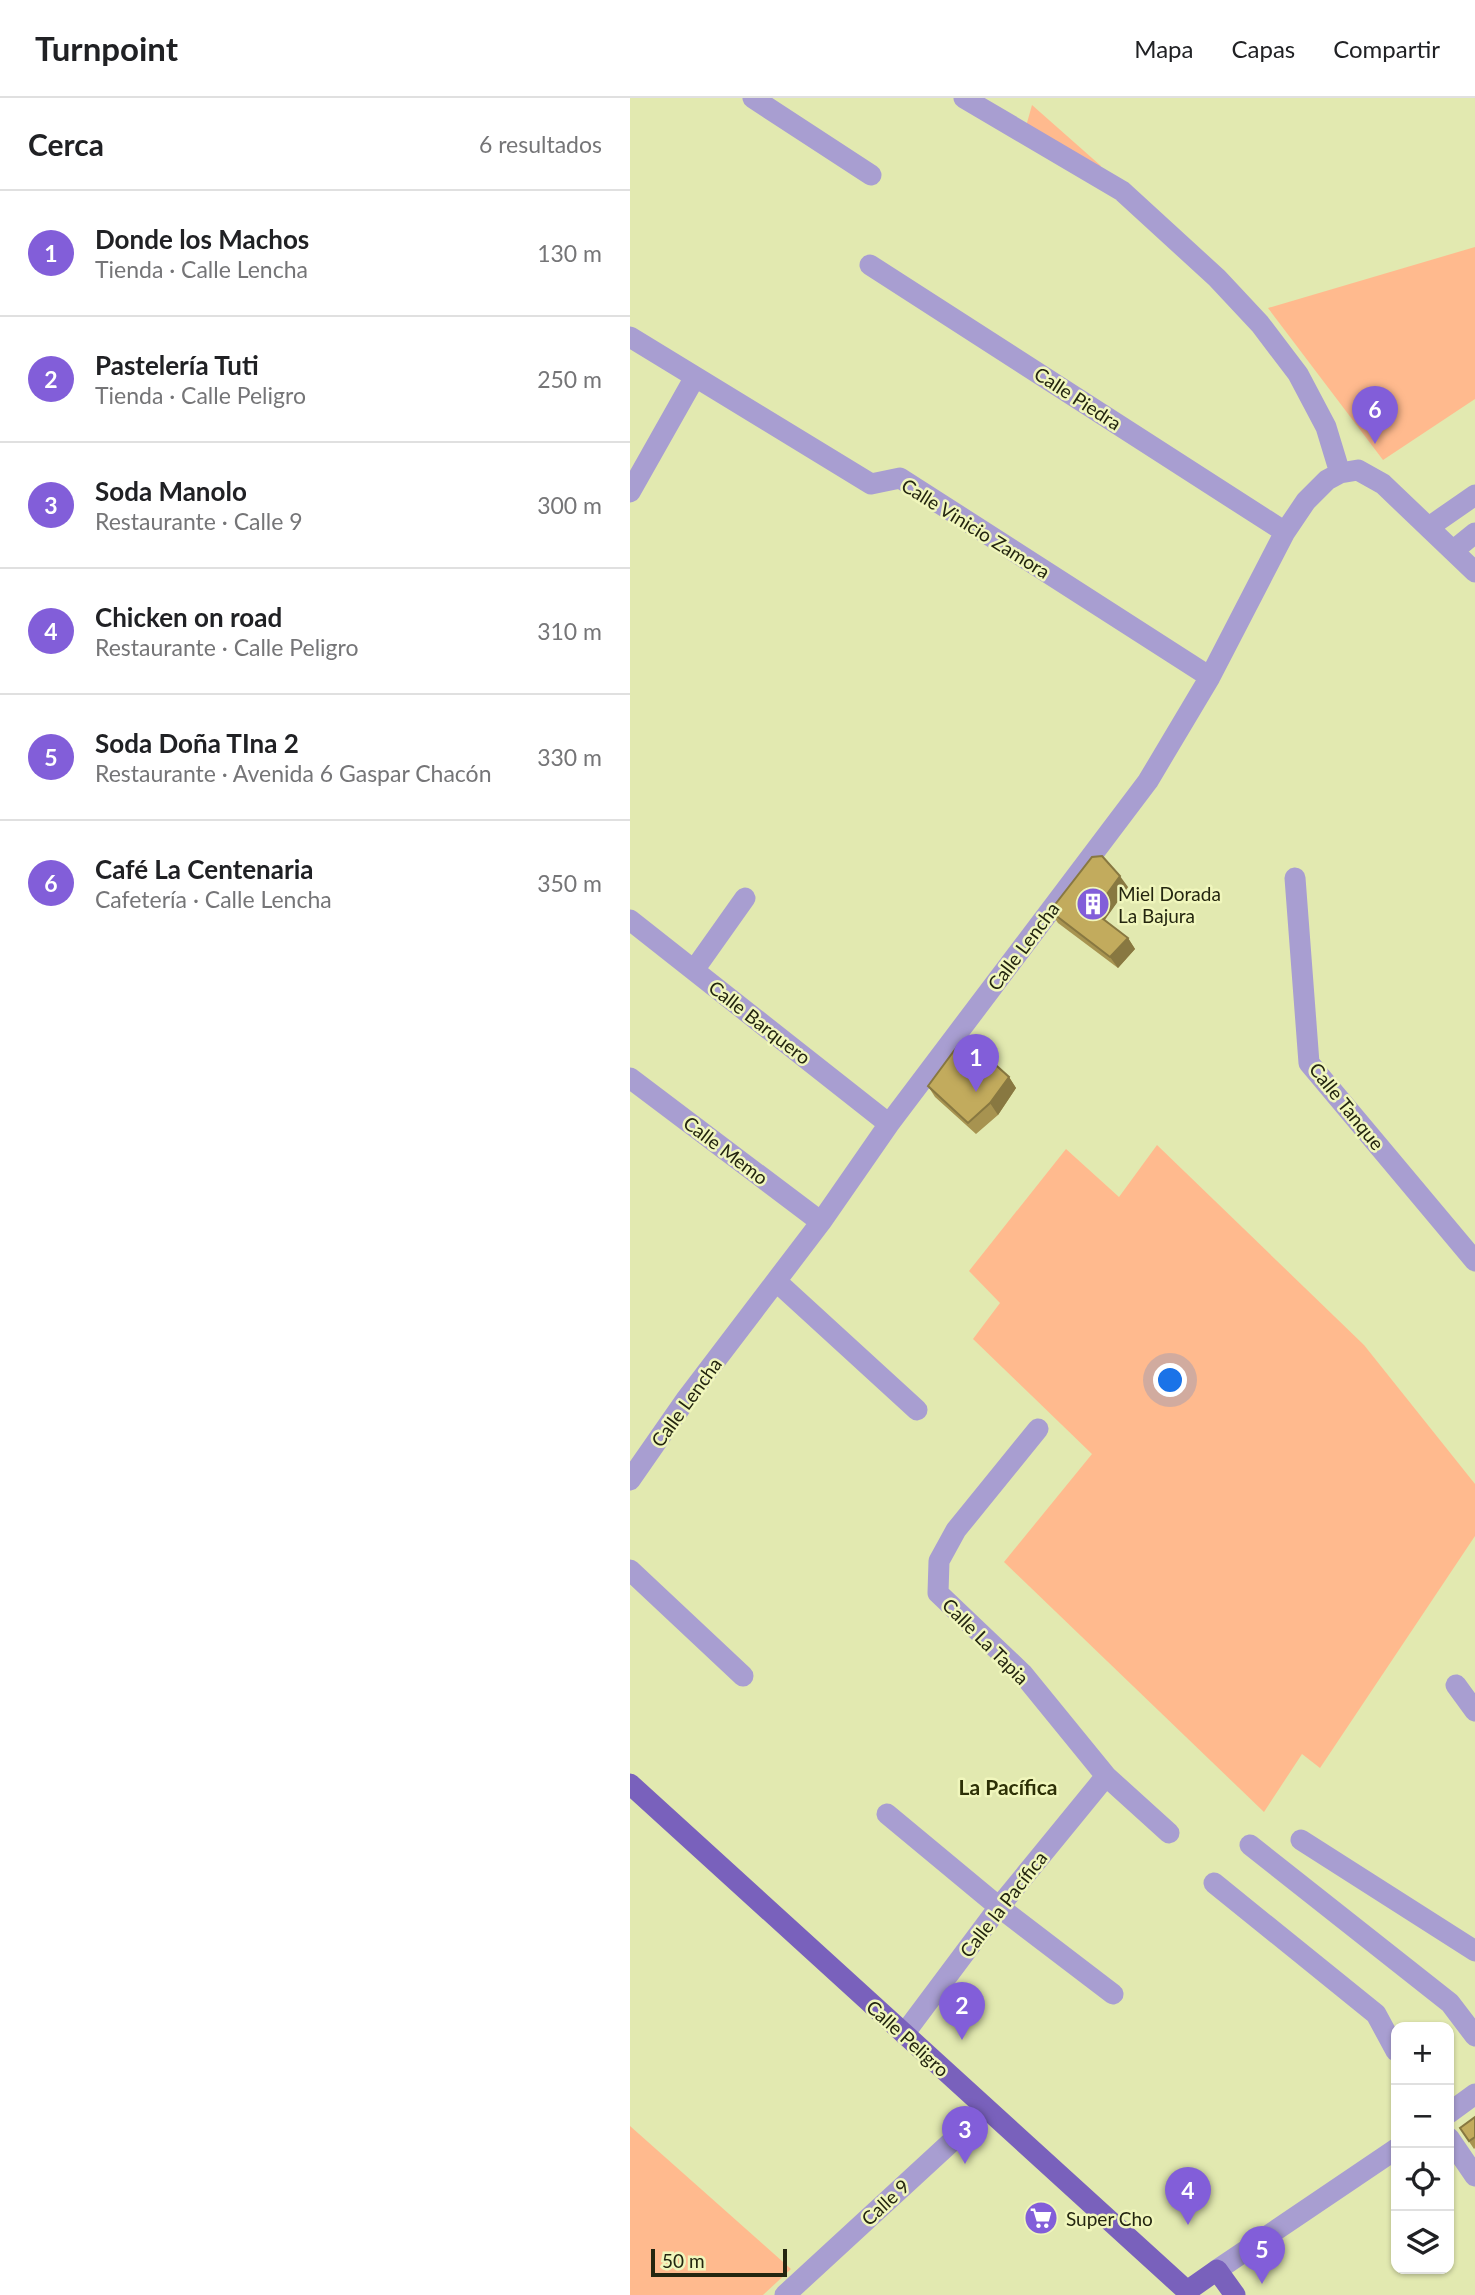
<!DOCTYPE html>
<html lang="es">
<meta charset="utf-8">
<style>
body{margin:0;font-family:Lato,sans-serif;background:#f2f2f2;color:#202124}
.controls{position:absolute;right:21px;bottom:21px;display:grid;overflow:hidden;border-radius:14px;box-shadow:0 2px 5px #0004}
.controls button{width:63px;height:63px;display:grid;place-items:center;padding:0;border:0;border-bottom:2px solid #e0e0e0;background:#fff;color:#202124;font:35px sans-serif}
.scale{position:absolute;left:21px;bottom:18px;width:136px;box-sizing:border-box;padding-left:7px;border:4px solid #242610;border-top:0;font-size:19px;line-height:24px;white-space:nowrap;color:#242610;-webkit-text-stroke:5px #f0f6bc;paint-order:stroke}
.you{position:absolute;left:541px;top:1283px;width:24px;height:24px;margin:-18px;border:5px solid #fff;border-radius:50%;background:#1a73e8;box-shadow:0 0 0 10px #1a73e833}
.badge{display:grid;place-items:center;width:46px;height:46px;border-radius:50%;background:#825ed9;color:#fff;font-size:23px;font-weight:700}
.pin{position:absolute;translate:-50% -58px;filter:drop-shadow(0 2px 4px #0008)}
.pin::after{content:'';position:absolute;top:37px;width:24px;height:21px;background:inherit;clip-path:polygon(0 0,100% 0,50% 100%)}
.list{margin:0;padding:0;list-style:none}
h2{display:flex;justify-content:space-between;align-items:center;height:91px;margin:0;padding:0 28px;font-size:30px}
h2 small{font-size:23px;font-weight:400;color:#757577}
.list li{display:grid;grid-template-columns:46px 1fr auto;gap:21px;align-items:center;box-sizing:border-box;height:126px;padding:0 28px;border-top:2px solid #e0e0e0}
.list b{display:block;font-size:26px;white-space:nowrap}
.list p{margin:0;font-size:23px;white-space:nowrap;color:#757577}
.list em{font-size:23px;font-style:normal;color:#757577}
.icon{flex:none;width:38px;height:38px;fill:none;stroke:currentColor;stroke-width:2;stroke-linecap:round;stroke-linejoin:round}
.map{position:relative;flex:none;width:845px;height:2197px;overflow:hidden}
header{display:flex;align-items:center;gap:42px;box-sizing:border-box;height:98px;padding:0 35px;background:#fff;border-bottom:2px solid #e0e0e0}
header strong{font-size:33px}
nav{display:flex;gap:38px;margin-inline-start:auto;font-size:24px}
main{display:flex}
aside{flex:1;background:#fff}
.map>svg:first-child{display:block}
.green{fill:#ffba8e}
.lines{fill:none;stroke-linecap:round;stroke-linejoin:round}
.minor{stroke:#a89ed1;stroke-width:21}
.major{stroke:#7961bc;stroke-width:21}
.wall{fill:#a79350}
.shaded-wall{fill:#887841}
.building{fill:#c2ab5d;stroke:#887841;stroke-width:2}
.labels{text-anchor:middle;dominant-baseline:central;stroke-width:5;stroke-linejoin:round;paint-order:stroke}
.street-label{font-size:19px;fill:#242610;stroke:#f0f6bc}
.poi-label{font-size:19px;fill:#242610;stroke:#f0f6bc;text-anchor:start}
.neighbourhood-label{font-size:21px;font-weight:bold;fill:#2d3006;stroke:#f0f6bc}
</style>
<header>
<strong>Turnpoint</strong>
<nav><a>Mapa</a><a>Capas</a><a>Compartir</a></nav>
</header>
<main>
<aside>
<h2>Cerca<small>6 resultados</small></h2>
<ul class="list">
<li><span class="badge">1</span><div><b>Donde los Machos</b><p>Tienda · Calle Lencha</p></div><em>130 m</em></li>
<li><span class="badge">2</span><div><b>Pastelería Tuti</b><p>Tienda · Calle Peligro</p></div><em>250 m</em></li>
<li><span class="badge">3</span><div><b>Soda Manolo</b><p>Restaurante · Calle 9</p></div><em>300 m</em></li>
<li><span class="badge">4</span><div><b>Chicken on road</b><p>Restaurante · Calle Peligro</p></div><em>310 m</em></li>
<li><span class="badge">5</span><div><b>Soda Doña TIna 2</b><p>Restaurante · Avenida 6 Gaspar Chacón</p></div><em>330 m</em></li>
<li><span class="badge">6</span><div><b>Café La Centenaria</b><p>Cafetería · Calle Lencha</p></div><em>350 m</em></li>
</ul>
</aside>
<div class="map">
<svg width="845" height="2197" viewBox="0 0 845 2197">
<rect width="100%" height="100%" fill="#e2e9b0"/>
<!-- green -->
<path class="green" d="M402 7 471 68 466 74 395 32Z
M845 149V301L753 362 638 210Z
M527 1047 734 1247 845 1386V1438L690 1670 672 1656 634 1714 374 1464 462 1356 343 1241 370 1205 339 1173 436 1051 489 1099Z
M0 2028 161 2171 133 2197H0Z"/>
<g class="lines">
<!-- minor -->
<path class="minor" d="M123 0 241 77
M334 0 492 93 587 180 630 226 668 276 696 329 710 375
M240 167 655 434
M0 239 241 386 270 380 580 579
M0 394 65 279
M799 429 845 397
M824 452 845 435
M665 780 679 965 845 1163
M0 822 259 1026
M64 872 115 800
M0 980 191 1124
M146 1183 287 1312
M408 1331 326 1432 309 1463 308 1495 392 1575 476 1678 539 1735
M0 1382 57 1300 191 1124 259 1026 518 683 580 579 655 434 676 403 697 382 710 375 728 372 753 386 845 474
M0 1472 113 1578
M826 1587 845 1613
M257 1716 369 1809 483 1896
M671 1742 845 1853
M620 1747 820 1905 845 1938
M584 1785 746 1916 766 1953
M274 1936 369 1809 476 1678
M819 2015 845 1996
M819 2040 845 2078
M587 2172 766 2051
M155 2197 356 2012"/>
<!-- major -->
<path class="major" d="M0 1686 557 2193 587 2172 605 2197"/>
</g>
<!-- wall -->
<path class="wall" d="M498 789 474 822 498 840 505 851 488 870 428 825 420 813Z
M379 979 386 990 368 1017 346 1036 305 999 298 988Z
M845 2019V2050L844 2051 830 2030Z"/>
<!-- shaded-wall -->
<path class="shaded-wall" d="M490 778 498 789 472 826 464 814Z
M498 840 505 851 488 870 480 859Z
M379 979 386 990 368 1017 360 1005Z"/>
<!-- building -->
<path class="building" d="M472 758 490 778 464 814 498 840 480 859 420 813 462 759Z
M338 942 379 979 360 1005 338 1025 298 988 329 946 333 948Z
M845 2019V2039L839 2043 830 2030Z"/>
<!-- icons -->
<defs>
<symbol id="building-disc" viewBox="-11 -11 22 22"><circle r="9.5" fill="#825ed9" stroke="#f0f6bc"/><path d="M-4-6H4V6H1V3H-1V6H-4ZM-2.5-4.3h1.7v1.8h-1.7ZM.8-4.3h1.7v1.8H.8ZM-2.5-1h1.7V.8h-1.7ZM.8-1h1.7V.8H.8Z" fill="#fff"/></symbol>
<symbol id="supermarket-disc" viewBox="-11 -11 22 22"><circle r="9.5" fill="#825ed9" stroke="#f0f6bc"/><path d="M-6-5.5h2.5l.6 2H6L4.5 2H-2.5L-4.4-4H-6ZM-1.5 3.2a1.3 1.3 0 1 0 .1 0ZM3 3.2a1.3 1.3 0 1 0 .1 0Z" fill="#fff"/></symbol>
</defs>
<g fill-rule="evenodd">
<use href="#building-disc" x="444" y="787" width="38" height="38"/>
<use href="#supermarket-disc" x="392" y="2101" width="38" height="38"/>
</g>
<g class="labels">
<!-- street labels -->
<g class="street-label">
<text transform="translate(448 300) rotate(33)">Calle Piedra</text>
<text transform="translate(346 430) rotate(32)">Calle Vinicio Zamora</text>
<text transform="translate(393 848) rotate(-53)">Calle Lencha</text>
<text transform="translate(130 924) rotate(38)">Calle Barquero</text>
<text transform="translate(717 1008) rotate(51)">Calle Tanque</text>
<text transform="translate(96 1052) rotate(37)">Calle Memo</text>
<text transform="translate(56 1304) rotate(-54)">Calle Lencha</text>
<text transform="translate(356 1543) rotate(45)">Calle La Tapia</text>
<text transform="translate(373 1806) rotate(-52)">Calle la Pacífica</text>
<text transform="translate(278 1940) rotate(42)">Calle Peligro</text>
<text transform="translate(255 2104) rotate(-43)">Calle 9</text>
</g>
<!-- poi labels -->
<g class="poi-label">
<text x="488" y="795">Miel Dorada<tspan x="488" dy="22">La Bajura</tspan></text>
<text x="436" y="2120">Super Cho</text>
</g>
<!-- neighbourhood labels -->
<g class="neighbourhood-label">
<text x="378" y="1688">La Pacífica</text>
</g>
</g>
</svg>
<div class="controls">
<button>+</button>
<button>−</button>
<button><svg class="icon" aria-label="locate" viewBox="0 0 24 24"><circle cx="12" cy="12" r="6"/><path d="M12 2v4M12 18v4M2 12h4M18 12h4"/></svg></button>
<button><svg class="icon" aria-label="layers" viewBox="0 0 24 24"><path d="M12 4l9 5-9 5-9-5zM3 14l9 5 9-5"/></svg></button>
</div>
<div class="scale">50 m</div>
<div class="you"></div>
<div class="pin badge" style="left:346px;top:994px">1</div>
<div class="pin badge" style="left:332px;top:1942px">2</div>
<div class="pin badge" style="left:335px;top:2066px">3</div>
<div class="pin badge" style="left:558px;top:2127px">4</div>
<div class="pin badge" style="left:632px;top:2186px">5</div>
<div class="pin badge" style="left:745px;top:346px">6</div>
</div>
</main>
